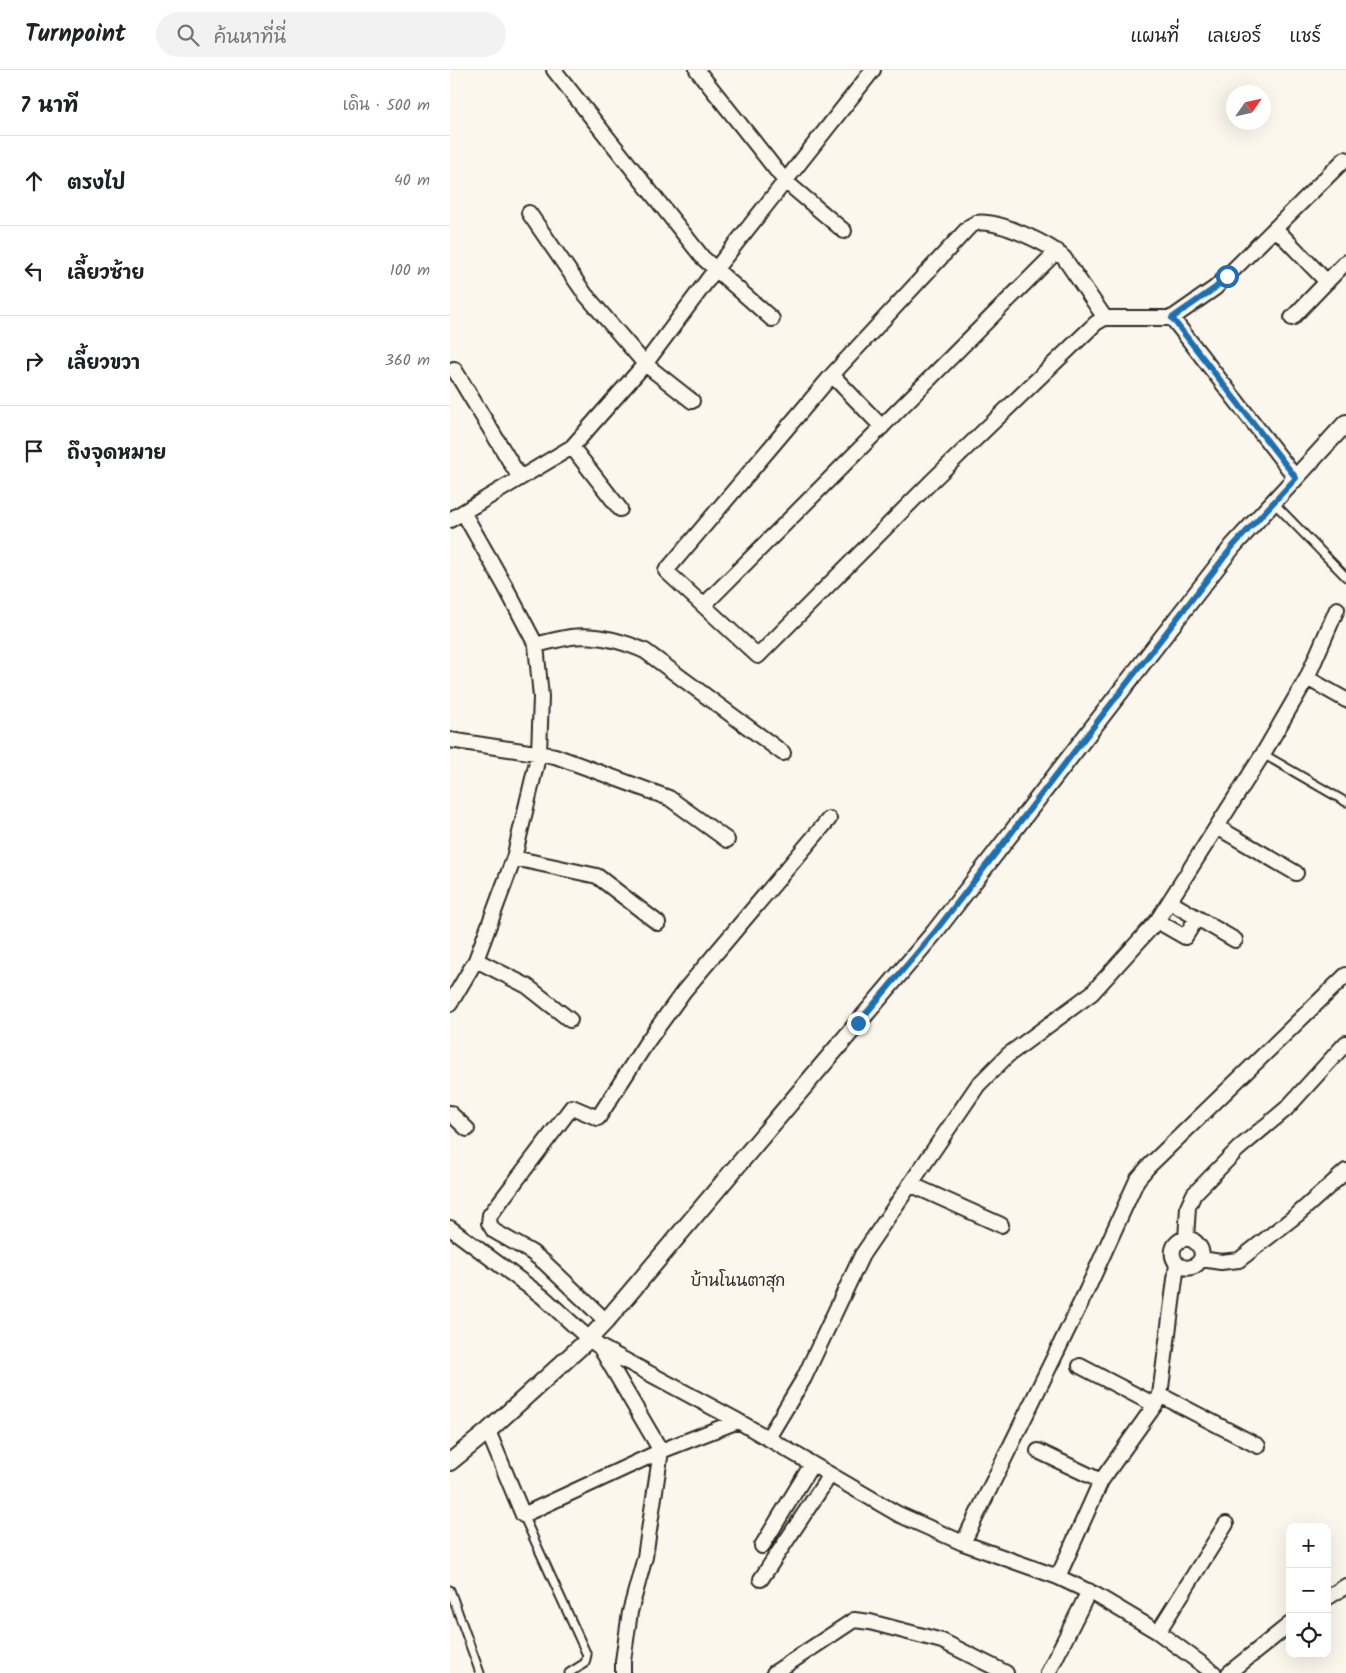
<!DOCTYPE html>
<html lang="th">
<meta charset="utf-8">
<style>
body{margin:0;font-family:Kalam,"Playpen Sans Thai",sans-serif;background:#f2f2f2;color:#202124}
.controls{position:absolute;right:15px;bottom:15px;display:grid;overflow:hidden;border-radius:10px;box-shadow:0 5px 20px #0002}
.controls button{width:45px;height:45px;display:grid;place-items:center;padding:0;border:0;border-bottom:1px solid #e0e0e0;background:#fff;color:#202124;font:25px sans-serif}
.compass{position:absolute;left:776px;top:15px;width:45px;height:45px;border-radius:50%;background:#fff;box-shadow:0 5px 20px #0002;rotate:56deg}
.stop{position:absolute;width:15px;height:15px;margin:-11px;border:4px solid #1f6fb2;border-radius:50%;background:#fff}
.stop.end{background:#1f6fb2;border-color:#fff;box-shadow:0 1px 5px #0008}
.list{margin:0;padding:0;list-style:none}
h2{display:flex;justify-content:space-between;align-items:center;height:65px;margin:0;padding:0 20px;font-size:21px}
h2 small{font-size:16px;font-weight:400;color:#757577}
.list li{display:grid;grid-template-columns:32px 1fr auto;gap:15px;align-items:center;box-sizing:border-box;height:90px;padding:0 20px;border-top:1px solid #e0e0e0}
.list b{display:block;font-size:19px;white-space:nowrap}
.list em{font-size:16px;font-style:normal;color:#757577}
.icon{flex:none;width:28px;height:28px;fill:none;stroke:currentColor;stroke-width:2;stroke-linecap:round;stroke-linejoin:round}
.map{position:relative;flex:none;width:896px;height:1603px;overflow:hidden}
header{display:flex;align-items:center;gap:30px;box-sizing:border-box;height:70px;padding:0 25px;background:#fff;border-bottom:1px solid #e0e0e0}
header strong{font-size:24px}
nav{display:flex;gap:28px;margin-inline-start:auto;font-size:18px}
.search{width:350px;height:45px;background:#f2f2f2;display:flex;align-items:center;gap:12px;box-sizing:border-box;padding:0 18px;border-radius:28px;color:#757577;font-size:19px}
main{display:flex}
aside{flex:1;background:#fff}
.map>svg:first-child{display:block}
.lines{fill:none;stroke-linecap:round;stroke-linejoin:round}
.service-casing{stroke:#2b2b2b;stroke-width:11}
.minor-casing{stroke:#2b2b2b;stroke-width:18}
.tertiary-casing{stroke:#2b2b2b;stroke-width:20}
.service{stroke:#fbf7ec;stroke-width:7}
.minor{stroke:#fbf7ec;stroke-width:14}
.tertiary{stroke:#fbf7ec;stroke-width:16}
.route{stroke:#1f6fb2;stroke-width:6}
.labels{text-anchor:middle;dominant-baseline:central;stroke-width:4.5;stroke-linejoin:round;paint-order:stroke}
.quarter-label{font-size:16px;fill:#2b2b2b;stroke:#fbf7ec}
</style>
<header>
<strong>Turnpoint</strong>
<div class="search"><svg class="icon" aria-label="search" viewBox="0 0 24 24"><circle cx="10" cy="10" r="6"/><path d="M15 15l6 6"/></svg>ค้นหาที่นี่</div>
<nav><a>แผนที่</a><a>เลเยอร์</a><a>แชร์</a></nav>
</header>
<main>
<aside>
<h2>7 นาที<small>เดิน · 500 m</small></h2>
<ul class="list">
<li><svg class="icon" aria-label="ahead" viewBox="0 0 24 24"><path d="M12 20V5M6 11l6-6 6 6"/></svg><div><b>ตรงไป</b></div><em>40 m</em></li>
<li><svg class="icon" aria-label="left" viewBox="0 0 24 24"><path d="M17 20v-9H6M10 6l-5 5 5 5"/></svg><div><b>เลี้ยวซ้าย</b></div><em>100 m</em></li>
<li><svg class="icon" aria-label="right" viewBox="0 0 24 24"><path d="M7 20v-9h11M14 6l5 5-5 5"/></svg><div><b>เลี้ยวขวา</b></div><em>360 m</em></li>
<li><svg class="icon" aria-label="arrive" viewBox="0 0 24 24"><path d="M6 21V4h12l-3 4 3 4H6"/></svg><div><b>ถึงจุดหมาย</b></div></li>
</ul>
</aside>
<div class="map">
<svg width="896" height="1603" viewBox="0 0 896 1603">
<rect width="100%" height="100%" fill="#fbf7ec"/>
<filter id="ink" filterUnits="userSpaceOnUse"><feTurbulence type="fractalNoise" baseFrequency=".02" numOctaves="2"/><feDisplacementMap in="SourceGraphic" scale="10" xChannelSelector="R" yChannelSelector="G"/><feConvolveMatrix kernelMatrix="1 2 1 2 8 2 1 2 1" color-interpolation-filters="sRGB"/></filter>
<g filter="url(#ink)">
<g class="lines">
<defs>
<path id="service" d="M823 432 896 507
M813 684 896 732
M73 1445 137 1585 135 1593 119 1603
M0 1520 30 1603"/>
<path id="minor" d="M104 0 253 188 322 249
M247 0 335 111 394 161
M79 143 135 224 195 294 242 331
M825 158 877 212
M655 248 614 188C600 174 547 149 526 153 524 154 521 156 519 157L382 305 216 501 308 586 484 409 646 253 655 248H722L765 218 895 89
M722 248 846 408
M842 248 896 192
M4 299 70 408
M382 305 432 357
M122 377 170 439
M0 450 122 377 195 294 265 200 423 0
M254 535 607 181
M86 575C97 572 109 569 121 567 146 564 172 571 195 581L333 683
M857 608 896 630
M0 670 105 686 219 728 277 770
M767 757 846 803
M64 788 147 806 208 853
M720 832 785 870
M707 851 735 867 747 848
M26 890 77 916 120 950
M0 934 26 890 64 788 89 683 91 627 86 575 55 516 13 442
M0 1043 17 1059
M460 1114 551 1155
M0 1158 93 1227 139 1269 150 1277 288 1351 448 1444 513 1473 608 1507 646 1525 708 1562 764 1603
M736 1169 738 1137 744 1124 788 1079 836 1039 896 973
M751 1189 771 1192 789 1190 848 1144 896 1101
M156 1251 94 1192 81 1182 44 1161 39 1153 40 1145 122 1037 148 1048 197 972 234 921 379 749
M150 1277 211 1381 288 1351
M630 1296 705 1335
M710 1325 808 1376
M38 1361 73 1445 211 1381
M318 1368 354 1308 412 1185 528 1015 558 985 642 923 707 851 813 684 857 608 887 539
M588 1381 651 1411
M513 1473 637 1220 687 1110 698 1097 896 905
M312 1476 362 1394
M608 1507 651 1411 705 1335 710 1325 727 1194C713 1177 736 1159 748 1175 760 1189 741 1205 727 1194
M311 1509 380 1405
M877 1528 896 1516
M708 1562 776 1454
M173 1603V1591L180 1542 195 1487 211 1381
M324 1603 404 1550 420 1552 492 1571 556 1603
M598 1603 639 1521
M779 1603 840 1554"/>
<path id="tertiary" d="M0 1392 38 1361 139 1269 156 1251 484 863 783 476 896 353"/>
</defs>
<!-- service casing -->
<use href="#service" class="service-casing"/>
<!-- minor casing -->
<use href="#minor" class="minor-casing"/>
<!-- tertiary casing -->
<use href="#tertiary" class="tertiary-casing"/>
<!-- service -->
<use href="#service" class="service"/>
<!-- minor -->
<use href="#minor" class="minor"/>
<!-- tertiary -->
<use href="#tertiary" class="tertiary"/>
</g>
</g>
<g class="lines" filter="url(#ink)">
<!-- route -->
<path class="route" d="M408 953 484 863 783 476 846 408 722 248 765 218 777 206"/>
</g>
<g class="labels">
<!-- quarter labels -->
<g class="quarter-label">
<text x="288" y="1211">บ้านโนนตาสุก</text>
</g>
</g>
</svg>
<div class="controls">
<button>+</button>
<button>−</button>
<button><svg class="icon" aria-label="locate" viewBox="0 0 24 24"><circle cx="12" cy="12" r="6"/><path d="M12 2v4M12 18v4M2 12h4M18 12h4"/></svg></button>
</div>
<svg class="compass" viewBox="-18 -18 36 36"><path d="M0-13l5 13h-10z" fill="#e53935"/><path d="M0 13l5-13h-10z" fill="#757577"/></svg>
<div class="stop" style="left:777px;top:206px"></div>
<div class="stop end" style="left:408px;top:953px"></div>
</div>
</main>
